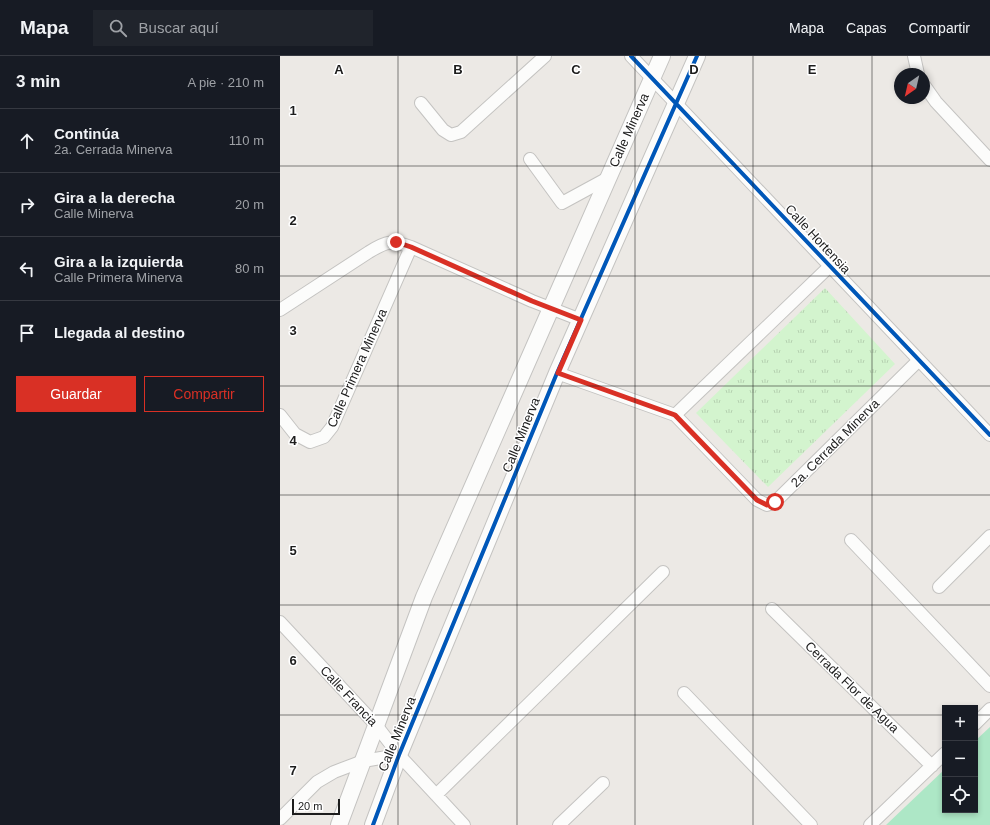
<!DOCTYPE html>
<html lang="es">
<meta charset="utf-8">
<style>
body{margin:0;font-family:Arial,sans-serif;background:#20242c;color:#f1f3f6}
.controls{position:absolute;right:12px;bottom:12px;display:grid;overflow:hidden;border-radius:0px;box-shadow:0 2px 6px #0003}
.controls button{width:36px;height:36px;display:grid;place-items:center;padding:0;border:0;border-bottom:1px solid #363941;background:#171b24;color:#f1f3f6;font:20px sans-serif}
.compass{position:absolute;left:614px;top:12px;width:36px;height:36px;border-radius:50%;background:#171b24;box-shadow:0 2px 6px #0003;rotate:214deg}
.scale{position:absolute;left:12px;bottom:10px;width:48px;box-sizing:border-box;padding-left:4px;border:2px solid #1d1d1d;border-top:0;font-size:11px;line-height:14px;white-space:nowrap;color:#1d1d1d;-webkit-text-stroke:3px #fff;paint-order:stroke}
.stop{position:absolute;width:12px;height:12px;margin:-9px;border:3px solid #d93025;border-radius:50%;background:#fff}
.stop.end{background:#d93025;border-color:#fff;box-shadow:0 1px 4px #0008}
.list{margin:0;padding:0;list-style:none}
h2{display:flex;justify-content:space-between;align-items:center;height:52px;margin:0;padding:0 16px;font-size:17px}
h2 small{font-size:13px;font-weight:400;color:#9ea1a6}
.list li{display:grid;grid-template-columns:26px 1fr auto;gap:12px;align-items:center;box-sizing:border-box;height:64px;padding:0 16px;border-top:1px solid #363941}
.list b{display:block;font-size:15px;white-space:nowrap}
.list p{margin:0;font-size:13px;white-space:nowrap;color:#9ea1a6}
.list em{font-size:13px;font-style:normal;color:#9ea1a6}
.actions{display:flex;gap:8px;padding:12px 16px}
.actions a{flex:1;padding:9px 0;border:1px solid #d93025;border-radius:0px;text-align:center;font-size:14px;color:#d93025}
.actions .main{background:#d93025;color:#fff}
.icon{flex:none;width:22px;height:22px;fill:none;stroke:currentColor;stroke-width:2;stroke-linecap:round;stroke-linejoin:round}
.map{position:relative;flex:none;width:710px;height:769px;overflow:hidden}
header{display:flex;align-items:center;gap:24px;box-sizing:border-box;height:56px;padding:0 20px;background:#171b24;border-bottom:1px solid #363941}
header strong{font-size:19px}
nav{display:flex;gap:22px;margin-inline-start:auto;font-size:14px}
.search{width:280px;height:36px;background:#20242c;display:flex;align-items:center;gap:10px;box-sizing:border-box;padding:0 14px;border-radius:0px;color:#9ea1a6;font-size:15px}
main{display:flex}
aside{flex:1;background:#171b24}
.map>svg:first-child{display:block}
.park{fill:url(#park-tufts)}
.pitch{fill:#ade7c6}
.lines{fill:none;stroke-linecap:round;stroke-linejoin:round}
.minor-casing{stroke:#c4c3c1;stroke-width:14}
.tertiary-casing{stroke:#c4c3c1;stroke-width:18}
.minor{stroke:#fcfcfb;stroke-width:12}
.tertiary{stroke:#fcfcfb;stroke-width:16}
.cycleway-casing{stroke:#fff;stroke-width:6}
.cycleway{stroke:#0057b8;stroke-width:4}
.route{stroke:#d93025;stroke-width:5}
.grid{fill:none;stroke:#1d1d1d;stroke-width:1;stroke-opacity:0.55}
.labels{text-anchor:middle;dominant-baseline:central;stroke-width:3;stroke-linejoin:round;paint-order:stroke}
.street-label{font-size:13px;fill:#1d1d1d;stroke:#fff}
.grid-label{font-size:13px;text-anchor:middle;font-weight:bold;fill:#1d1d1d;stroke:#fff;stroke-width:3;stroke-linejoin:round;paint-order:stroke}
</style>
<header>
<strong>Mapa</strong>
<div class="search"><svg class="icon" aria-label="search" viewBox="0 0 24 24"><circle cx="10" cy="10" r="6"/><path d="M15 15l6 6"/></svg>Buscar aquí</div>
<nav><a>Mapa</a><a>Capas</a><a>Compartir</a></nav>
</header>
<main>
<aside>
<h2>3 min<small>A pie · 210 m</small></h2>
<ul class="list">
<li><svg class="icon" aria-label="ahead" viewBox="0 0 24 24"><path d="M12 20V5M6 11l6-6 6 6"/></svg><div><b>Continúa</b><p>2a. Cerrada Minerva</p></div><em>110 m</em></li>
<li><svg class="icon" aria-label="right" viewBox="0 0 24 24"><path d="M7 20v-9h11M14 6l5 5-5 5"/></svg><div><b>Gira a la derecha</b><p>Calle Minerva</p></div><em>20 m</em></li>
<li><svg class="icon" aria-label="left" viewBox="0 0 24 24"><path d="M17 20v-9H6M10 6l-5 5 5 5"/></svg><div><b>Gira a la izquierda</b><p>Calle Primera Minerva</p></div><em>80 m</em></li>
<li><svg class="icon" aria-label="arrive" viewBox="0 0 24 24"><path d="M6 21V4h12l-3 4 3 4H6"/></svg><div><b>Llegada al destino</b></div></li>
</ul>
<div class="actions"><a class="main">Guardar</a><a>Compartir</a></div>
</aside>
<div class="map">
<svg width="710" height="769" viewBox="0 0 710 769">
<defs>
<pattern id="park-tufts" width="24" height="20" patternUnits="userSpaceOnUse"><rect width="24" height="20" fill="#d3f4ce"/><path d="M3 7l-1-3M5 7V3M7 7l1-3M15 17l-1-3M17 17v-4M19 17l1-3" fill="none" stroke="#b5d1b0"/></pattern>
</defs>
<rect width="100%" height="100%" fill="#ece9e5"/>
<!-- park -->
<path class="park" d="M545 232 615 308 488 431 416 357Z"/>
<!-- pitch -->
<path class="pitch" d="M710 671V769H606L665 713V754H695V685Z"/>
<g class="lines">
<defs>
<path id="minor" d="M351 0 710 379
M634 0 638 18
M644 29 656 46 710 104
M141 47 163 74 171 79 181 76 265 0
M250 103 282 147 328 122
M0 254 89 196C107 185 111 184 131 191L252 245 301 264
M277 317 395 359 477 444 487 449 495 446 639 304
M0 359 15 378 30 386 44 381 52 371 131 191
M395 359 550 210
M571 484 710 630
M659 531 710 480
M492 553 652 710
M0 566 96 669 119 699 184 769
M404 637 531 769
M695 668 710 653
M156 739 383 516
M0 763 37 726 54 716 83 705 119 699
M279 769 323 727
M590 769 665 697"/>
<path id="tertiary" d="M59 769 144 541 382 0
M93 769 119 699 277 317 417 0"/>
</defs>
<!-- minor casing -->
<use href="#minor" class="minor-casing"/>
<!-- tertiary casing -->
<use href="#tertiary" class="tertiary-casing"/>
<!-- minor -->
<use href="#minor" class="minor"/>
<!-- tertiary -->
<use href="#tertiary" class="tertiary"/>
<defs>
<path id="cycleway" d="M351 0 710 379
M93 769 119 699 277 317 417 0"/>
</defs>
<!-- cycleway casing -->
<use href="#cycleway" class="cycleway-casing"/>
<!-- cycleway -->
<use href="#cycleway" class="cycleway"/>
</g>
<g class="lines">
<!-- route -->
<path class="route" d="M116 186 131 191 252 245 301 264 278 317 395 359 477 444 487 449 495 446"/>
</g>
<!-- grid -->
<path class="grid" d="M118 0V769M237 0V769M355 0V769M473 0V769M592 0V769M0 110H710M0 220H710M0 330H710M0 439H710M0 549H710M0 659H665M695 659H710"/>
<g class="labels">
<!-- street labels -->
<g class="street-label">
<text transform="translate(349 74) rotate(-66)">Calle Minerva</text>
<text transform="translate(538 183) rotate(47)">Calle Hortensia</text>
<text transform="translate(77 312) rotate(-66)">Calle Primera Minerva</text>
<text transform="translate(241 379) rotate(-68)">Calle Minerva</text>
<text transform="translate(555 387) rotate(-45)">2a. Cerrada Minerva</text>
<text transform="translate(572 631) rotate(44)">Cerrada Flor de Agua</text>
<text transform="translate(69 640) rotate(47)">Calle Francia</text>
<text transform="translate(117 678) rotate(-68)">Calle Minerva</text>
</g>
</g>
<g class="grid-label">
<text x="59" y="18">A</text>
<text x="178" y="18">B</text>
<text x="296" y="18">C</text>
<text x="414" y="18">D</text>
<text x="532" y="18">E</text>
<text x="13" y="59">1</text>
<text x="13" y="169">2</text>
<text x="13" y="279">3</text>
<text x="13" y="389">4</text>
<text x="13" y="499">5</text>
<text x="13" y="609">6</text>
<text x="13" y="719">7</text>
</g>
</svg>
<div class="controls">
<button>+</button>
<button>−</button>
<button><svg class="icon" aria-label="locate" viewBox="0 0 24 24"><circle cx="12" cy="12" r="6"/><path d="M12 2v4M12 18v4M2 12h4M18 12h4"/></svg></button>
</div>
<svg class="compass" viewBox="-18 -18 36 36"><path d="M0-13l5 13h-10z" fill="#e53935"/><path d="M0 13l5-13h-10z" fill="#9ea1a6"/></svg>
<div class="scale">20 m</div>
<div class="stop" style="left:495px;top:446px"></div>
<div class="stop end" style="left:116px;top:186px"></div>
</div>
</main>
